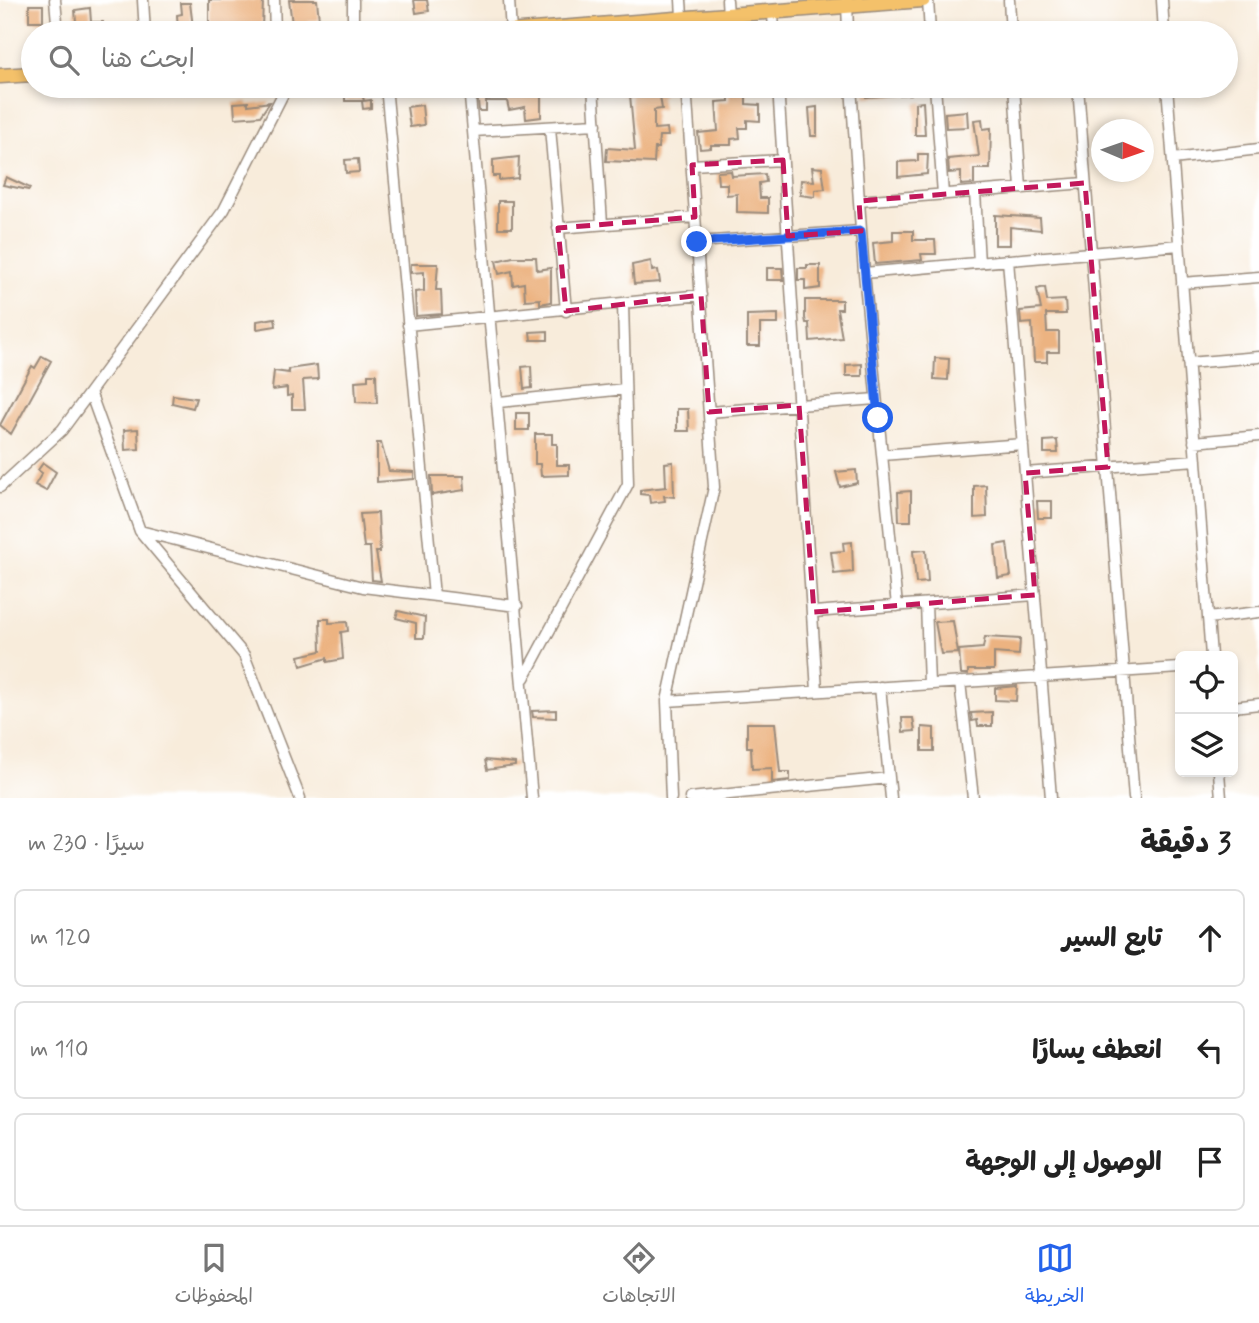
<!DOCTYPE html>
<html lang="ar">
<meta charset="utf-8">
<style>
body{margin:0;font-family:Mynerve,"Playpen Sans Arabic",sans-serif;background:#f6f6f6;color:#222;direction:rtl}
.controls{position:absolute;right:21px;bottom:21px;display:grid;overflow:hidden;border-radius:10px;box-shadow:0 4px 10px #0003}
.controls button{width:63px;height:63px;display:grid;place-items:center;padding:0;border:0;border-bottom:2px solid #e0e0e0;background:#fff;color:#222;font:35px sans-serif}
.compass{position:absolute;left:1091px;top:119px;width:63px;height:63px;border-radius:50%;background:#fff;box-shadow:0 4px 10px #0003;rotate:92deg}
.stop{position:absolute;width:21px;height:21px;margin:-16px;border:5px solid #2563eb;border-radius:50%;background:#fff}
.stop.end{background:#2563eb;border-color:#fff;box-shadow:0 2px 7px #0008}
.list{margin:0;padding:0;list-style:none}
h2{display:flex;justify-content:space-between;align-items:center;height:91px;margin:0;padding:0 28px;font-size:30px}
h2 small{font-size:23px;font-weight:400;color:#767676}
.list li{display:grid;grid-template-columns:46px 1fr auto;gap:21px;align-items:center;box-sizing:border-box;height:98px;margin:0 14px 14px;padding:0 14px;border:2px solid #e0e0e0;border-radius:10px}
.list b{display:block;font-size:26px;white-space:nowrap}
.list em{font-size:23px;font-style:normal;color:#767676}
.icon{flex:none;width:38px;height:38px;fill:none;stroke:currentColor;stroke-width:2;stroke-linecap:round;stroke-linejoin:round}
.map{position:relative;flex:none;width:1259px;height:798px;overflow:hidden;direction:ltr}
.search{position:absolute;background:#fff;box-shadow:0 4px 10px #0003;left:21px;right:21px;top:21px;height:77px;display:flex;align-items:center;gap:18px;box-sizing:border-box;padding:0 24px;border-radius:38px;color:#767676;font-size:26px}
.sheet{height:427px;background:#fff}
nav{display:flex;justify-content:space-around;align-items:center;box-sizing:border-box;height:98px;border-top:2px solid #e0e0e0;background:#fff;font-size:19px;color:#767676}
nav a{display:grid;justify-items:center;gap:4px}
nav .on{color:#2563eb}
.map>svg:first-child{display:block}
.building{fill:#ecb381}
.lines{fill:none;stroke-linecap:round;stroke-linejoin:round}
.minor-casing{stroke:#9a8b7c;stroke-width:13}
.major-casing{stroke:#9a8b7c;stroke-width:17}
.minor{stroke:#fff;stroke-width:10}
.major{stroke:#f4c16a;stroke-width:14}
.route{stroke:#2563eb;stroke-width:9}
.marked{fill:none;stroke:#c2185b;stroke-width:5;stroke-dasharray:14 9;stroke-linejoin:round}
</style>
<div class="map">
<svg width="1259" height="798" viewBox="0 0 1259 798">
<rect width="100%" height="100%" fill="#fff"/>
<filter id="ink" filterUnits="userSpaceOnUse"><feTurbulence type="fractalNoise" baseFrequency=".0143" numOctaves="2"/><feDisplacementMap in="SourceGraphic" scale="14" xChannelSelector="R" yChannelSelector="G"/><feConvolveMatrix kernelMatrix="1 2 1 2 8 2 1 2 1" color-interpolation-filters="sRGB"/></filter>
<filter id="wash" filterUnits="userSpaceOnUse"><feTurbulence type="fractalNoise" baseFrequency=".00686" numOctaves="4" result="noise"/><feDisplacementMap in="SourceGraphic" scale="28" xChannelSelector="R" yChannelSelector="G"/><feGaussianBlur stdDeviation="1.57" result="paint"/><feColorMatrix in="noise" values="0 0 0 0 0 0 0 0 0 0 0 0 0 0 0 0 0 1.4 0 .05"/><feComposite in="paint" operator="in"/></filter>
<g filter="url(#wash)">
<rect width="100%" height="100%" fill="#f8ecdb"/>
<g id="blocks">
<!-- building -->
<path class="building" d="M209 0H263L262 28 230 26V30L209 27Z
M289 0H317L319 20 308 21V25L292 24Z
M414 0H427L429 11 416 13Z
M181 3H190L193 27 178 28 177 15 182 14Z
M29 5H43V21H29Z
M90 8 91 22H103V33H77L75 10Z
M526 86H541V117L526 119 525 107 509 110 507 101H486V111H479L477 91 506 93 526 89Z
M636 86H663V95L660 96 662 109 654 110V129L667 128 668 136H659L658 148H655L654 163 606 161 607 148 635 150 630 95 621 96 620 88Z
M729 86H746V104L760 105V121L747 120V128H739L740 138 731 139V145H711V148L700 149 698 133 718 131 716 102 729 101Z
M895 86H911V94L866 97V90L895 89Z
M345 93H362L364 101 371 100V108L363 109 362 101H345Z
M248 102V105L270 102 260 116 235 118 234 103Z
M923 102 925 135H915V103Z
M422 105 424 125 410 127 407 107Z
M817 107V136H811L809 108Z
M967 111 968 127 946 128 945 113Z
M982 119 983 129 991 128 990 169H974V184L961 185V172L949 173 948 159 979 156 974 120Z
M918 154H928L927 174 898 177V162L918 161Z
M519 157 518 178 499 180V176H493V160Z
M358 159 359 172 346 173 345 160Z
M812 167 822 168 825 189 815 190V197L800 195 801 180 814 181Z
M731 171 732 176 765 174 766 182 759 183 760 198H768V213L737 212V194L727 195V184H718L717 172Z
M6 177 30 188 29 190 3 185Z
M498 201H512V228H498Z
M995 215 1040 218 1041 230 1010 227V245H995Z
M893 231H913V240H935L936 254H921L922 260 875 264 873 243 893 241Z
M513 257H536L537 270 551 268V302L540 304V299L525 300 524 283 513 285 512 271 499 274 496 261Z
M651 261 652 271 658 270 660 282 634 284 632 265Z
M411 264H438L436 290H441L442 314 416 316 415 292 424 291V272L411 273Z
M807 265H820V288L805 290V280H798V268H807Z
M767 268H782L783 280H767Z
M1045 287 1047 301 1065 300 1066 314H1046L1047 332H1059V352H1047V362H1034L1032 323 1021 324 1020 311 1041 309 1037 289Z
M805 300H842V309H837L842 338 810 341 809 323H806L805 318Z
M778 314V324H760V346H747V315Z
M275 318 276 326 257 329V321Z
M548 331V340H531L530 332Z
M42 356 51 361 11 434 0 425 32 366 35 368Z
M935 358 949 359 948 380 934 379Z
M862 364V376H846V365Z
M317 365 318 379 303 380 305 409H292V395L287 396V388L272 390 274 371 289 373 288 369Z
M531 366 532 388 524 389 522 367Z
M368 374H376L377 403 356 402 355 381 368 380Z
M173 395 196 398 193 408 172 403Z
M677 409H688L689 431H677Z
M516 413H529V430H516Z
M138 429 139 449 125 450 124 430Z
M535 434H552V444H557V465H569V475L541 476 540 464H535Z
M1057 440 1058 453H1044V441Z
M377 443H381L389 471 414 472V479L377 482Z
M673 462 674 497 664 496 665 501 650 503 649 495 640 494V490L666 487 665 463Z
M43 463 56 472 46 491 35 485 42 473 38 470Z
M856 470 857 483 840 487 836 472Z
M431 476H464L465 490 432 495Z
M986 485 987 517 974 518V486Z
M911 491V521H899L898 492Z
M1037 501H1052V518H1038Z
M378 513 380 552H376L381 581 372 580 370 547H364L360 514Z
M852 542 853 572 834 574 831 552 844 551 843 543Z
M1007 543 1011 576 998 578 995 545Z
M926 550 928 582 916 583 913 551Z
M398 611 425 617 424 638H416V623L396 618Z
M320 619H329V623L347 622 348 631 341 632 343 659 327 662V658L301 666 299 656 321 651Z
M953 621 958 653 941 654 935 622Z
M985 637 1020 639 1019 655 994 653V670H968V674H961L959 650 983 648Z
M1017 686 1016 701 995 700V688Z
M556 710V718L533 717 532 711Z
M992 712V726H978L977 720 972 721 971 713Z
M902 718H913L915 731 903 732Z
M747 723H775L780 772H790V780L772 782V768L752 769 751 747H747Z
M922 727 934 728V751H922Z
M485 760 515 763V766L487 770Z"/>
</g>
</g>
<g filter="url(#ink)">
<use href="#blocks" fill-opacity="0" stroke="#9a8b7c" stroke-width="2"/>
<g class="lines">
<defs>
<path id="minor" d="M55 0 58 33
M143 0 145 33
M274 0 275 33
M509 0 511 32
M681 0 683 33
M727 0 728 15
M928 0 930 33
M1009 0 1011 33
M1162 0 1164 33
M847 1 848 33
M773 12 774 33
M353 33V0
M386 86 434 596
M469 86 532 798
M593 86 602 224
M778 86 817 691
M851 86 864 273 897 606
M935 86 943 194
M1014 86 1021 188
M1167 86 1211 656
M1078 87 1134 798
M1014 90 1097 86
M550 128 566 311
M473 131 596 124
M1173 159 1259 149
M692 165 783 160
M975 192 979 263
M859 201 1085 183
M558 228 695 217
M697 242 861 231
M1008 260 1051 798
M864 273 1179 245
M1182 283 1259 277
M408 325 701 295
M1188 363 1259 357
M90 392 140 531 244 655 300 798
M499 402 625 389
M709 412 876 399
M1194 442 1259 436
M882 455 1023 444
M1025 473 1196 460
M0 487 62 430 224 210 287 86
M140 531 363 587 517 606
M926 604 929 684
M814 612 1035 595
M1208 618 1259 612
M524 678 628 484 623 304
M960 682 973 798
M880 687 891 798
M667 701 1180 668
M1233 707 1259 704
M1219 772 1221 798
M671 798 667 701 714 487 686 86
M690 798 889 778"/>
<path id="major" d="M493 33 923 0
M0 76 33 74"/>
</defs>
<!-- minor casing -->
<use href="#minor" class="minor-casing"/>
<!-- major casing -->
<use href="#major" class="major-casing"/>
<!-- minor -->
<use href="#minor" class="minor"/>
<!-- major -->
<use href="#major" class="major"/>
</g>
</g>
<g class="lines" filter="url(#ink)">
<!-- route -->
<path class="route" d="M697 242 861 231 878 418"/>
</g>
<!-- marked area -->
<path class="marked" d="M783 160 788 236 861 231 859 201 1085 183 1108 467 1025 473 1035 595 814 612 799 405 709 412 701 295 566 311 558 228 695 217 692 165Z"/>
</svg>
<div class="controls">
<button><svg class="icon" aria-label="locate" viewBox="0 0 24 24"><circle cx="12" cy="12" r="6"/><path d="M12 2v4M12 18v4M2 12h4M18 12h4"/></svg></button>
<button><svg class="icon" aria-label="layers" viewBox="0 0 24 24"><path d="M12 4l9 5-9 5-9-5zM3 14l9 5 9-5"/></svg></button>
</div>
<svg class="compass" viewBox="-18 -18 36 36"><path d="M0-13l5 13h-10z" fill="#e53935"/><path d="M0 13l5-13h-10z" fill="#767676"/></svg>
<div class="stop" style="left:878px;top:418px"></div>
<div class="stop end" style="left:697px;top:242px"></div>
<div class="search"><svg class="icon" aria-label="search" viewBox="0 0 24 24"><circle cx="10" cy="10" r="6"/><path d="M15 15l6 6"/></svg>ابحث هنا</div>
</div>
<section class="sheet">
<h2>3 دقيقة<small>سيرًا · 230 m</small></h2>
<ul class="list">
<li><svg class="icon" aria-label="ahead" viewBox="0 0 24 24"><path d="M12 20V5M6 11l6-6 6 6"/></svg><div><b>تابع السير</b></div><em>120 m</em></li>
<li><svg class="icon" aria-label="left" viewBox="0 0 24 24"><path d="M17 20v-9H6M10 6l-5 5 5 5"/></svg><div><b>انعطف يسارًا</b></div><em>110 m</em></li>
<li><svg class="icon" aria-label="arrive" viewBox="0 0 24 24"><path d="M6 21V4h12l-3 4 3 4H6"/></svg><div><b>الوصول إلى الوجهة</b></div></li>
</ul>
</section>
<nav>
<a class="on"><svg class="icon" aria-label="map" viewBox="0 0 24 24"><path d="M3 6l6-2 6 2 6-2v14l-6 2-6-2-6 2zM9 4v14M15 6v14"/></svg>الخريطة</a>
<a><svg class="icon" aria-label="directions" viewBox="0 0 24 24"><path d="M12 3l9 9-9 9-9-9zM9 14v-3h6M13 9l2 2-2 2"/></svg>الاتجاهات</a>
<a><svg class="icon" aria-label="saved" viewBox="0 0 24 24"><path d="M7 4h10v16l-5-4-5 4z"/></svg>المحفوظات</a>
</nav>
